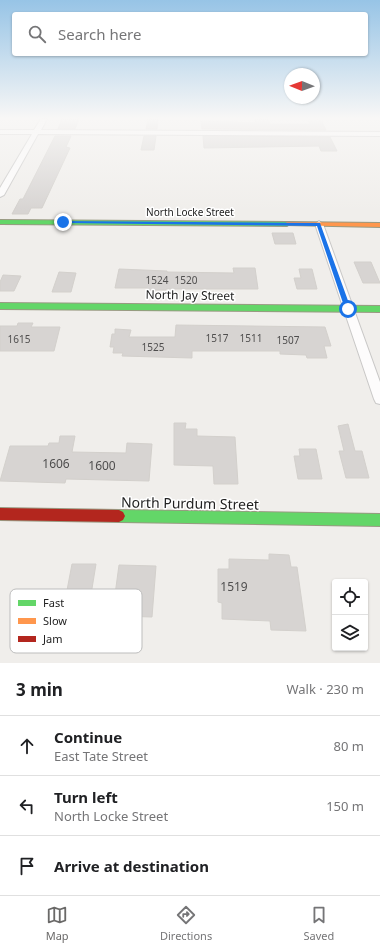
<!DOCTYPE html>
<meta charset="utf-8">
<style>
body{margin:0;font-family:"Noto Sans",sans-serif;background:#f2f2f2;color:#202124}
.controls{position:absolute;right:12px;bottom:12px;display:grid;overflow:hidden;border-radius:4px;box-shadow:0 1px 3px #0004}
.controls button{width:36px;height:36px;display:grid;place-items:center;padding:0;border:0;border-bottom:1px solid #e0e0e0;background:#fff;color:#202124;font:20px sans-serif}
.compass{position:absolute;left:284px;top:68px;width:36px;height:36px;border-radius:50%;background:#fff;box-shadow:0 1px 3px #0004;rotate:271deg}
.stop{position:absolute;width:12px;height:12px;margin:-9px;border:3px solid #1a73e8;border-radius:50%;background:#fff}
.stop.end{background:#1a73e8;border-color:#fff;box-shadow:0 1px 4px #0008}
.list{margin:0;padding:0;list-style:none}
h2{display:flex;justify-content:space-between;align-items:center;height:52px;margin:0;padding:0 16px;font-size:17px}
h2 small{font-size:13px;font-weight:400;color:#757577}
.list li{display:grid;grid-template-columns:26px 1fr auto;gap:12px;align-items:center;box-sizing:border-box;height:60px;padding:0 16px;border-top:1px solid #e0e0e0}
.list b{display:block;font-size:15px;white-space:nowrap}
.list p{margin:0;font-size:13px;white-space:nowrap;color:#757577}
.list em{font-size:13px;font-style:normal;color:#757577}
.icon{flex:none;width:22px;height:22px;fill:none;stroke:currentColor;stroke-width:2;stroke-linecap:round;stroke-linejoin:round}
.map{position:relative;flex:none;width:380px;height:663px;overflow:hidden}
.search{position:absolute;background:#fff;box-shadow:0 1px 3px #0004;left:12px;right:12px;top:12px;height:44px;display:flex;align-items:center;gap:10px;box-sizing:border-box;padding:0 14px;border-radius:4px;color:#757577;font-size:15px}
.sheet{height:232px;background:#fff}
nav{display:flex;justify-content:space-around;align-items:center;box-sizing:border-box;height:56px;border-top:1px solid #e0e0e0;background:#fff;font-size:11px;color:#757577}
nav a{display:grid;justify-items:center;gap:2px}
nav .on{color:#6a6968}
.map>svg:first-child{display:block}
.building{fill:#d7d4d2;stroke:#d3d0cc}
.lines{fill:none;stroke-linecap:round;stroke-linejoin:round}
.street-casing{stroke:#c9c8c7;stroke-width:2}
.fast-casing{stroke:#999a82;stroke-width:2}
.slow-casing{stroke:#999a82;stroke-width:2}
.jam-casing{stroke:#999a82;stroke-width:2}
.street{fill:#fdfcfc;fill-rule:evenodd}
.fast{fill:#63d668;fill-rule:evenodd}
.slow{fill:#ff974d;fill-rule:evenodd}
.jam{fill:#b3261e;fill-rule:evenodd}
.route{fill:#1a73e8}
.labels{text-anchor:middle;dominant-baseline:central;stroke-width:3;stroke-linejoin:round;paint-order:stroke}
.far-street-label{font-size:10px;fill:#222;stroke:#fff}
.number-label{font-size:10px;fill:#4f4e4e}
.street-label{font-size:12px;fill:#222;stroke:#fff}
.near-number-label{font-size:12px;fill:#4f4e4e}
.near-street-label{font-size:14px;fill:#222;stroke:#fff}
.key{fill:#fff;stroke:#bdbdbd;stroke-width:1}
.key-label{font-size:11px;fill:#222}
</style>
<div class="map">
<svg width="380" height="663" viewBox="0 0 380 663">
<rect width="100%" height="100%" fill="#f0eeeb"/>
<!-- building -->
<path class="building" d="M62 119H79L75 129H58Z
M148 119H158L157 129H146Z
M255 119H268L270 124H310L308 120H321L326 130 202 129 201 121 256 123Z
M55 136H71L66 147 70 148 42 208H31L28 214H12L20 199H23Z
M144 136H156L154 150H141Z
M203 136 330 137 337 151H321L319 146 204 148Z
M272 233H293L296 244H275Z
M354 262H371L380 283H363Z
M233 268H255L258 289H166V290H147V288H115L119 269 167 271V272L234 273Z
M299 269H312L317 289H297L294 278H301Z
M59 272 76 273 71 292H52Z
M3 275 21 276 14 291H0V282Z
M18 323H33L31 327H60L54 351H0V326H17Z
M176 325 325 327 331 346H324L327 358H307L306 355 280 354V351H192V358L122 356 123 353H113L114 347H110L112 334H115V329L131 330 129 337H175Z
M174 423H186L185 429H197V436L235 437 238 484H214L213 466 174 465Z
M348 424 355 451H362L369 478H346L339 451H344L338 426Z
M60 436H75L72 452 126 453 127 443 152 444 149 481 66 479 65 483 0 481 10 446H48L49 443H59Z
M299 449H316L322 479H298L294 456H300Z
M269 554 289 555 291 567H297L306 631 271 630 270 621 222 619V603L218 602V569H229V559L269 560Z
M72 564H96L89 607 64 606Z
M119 565 156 566 152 617 121 616 122 603 114 602Z"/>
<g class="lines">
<defs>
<path id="street" d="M41 119H47L41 130 380 132V136L38 134 4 195 0 197V188L32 134H0V130H34Z
M319 221 323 224 380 382V404L376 403 374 399 315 224Z"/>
<path id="fast" d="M0 220 287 222 290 224 287 226 0 224Z
M0 303 380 306V312L0 309Z
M119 510 380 514V526L119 522 115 520 113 516 115 512Z"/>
<path id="slow" d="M287 222 380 223V227L285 225 284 224Z"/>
<path id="jam" d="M0 508 119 510 123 512 125 516 123 520 119 522 0 520Z"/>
</defs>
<!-- street casing -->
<use href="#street" class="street-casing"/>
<!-- fast casing -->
<use href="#fast" class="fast-casing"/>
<!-- slow casing -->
<use href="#slow" class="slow-casing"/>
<!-- jam casing -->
<use href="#jam" class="jam-casing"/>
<!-- street -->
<use href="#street" class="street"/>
<!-- fast -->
<use href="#fast" class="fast"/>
<!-- slow -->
<use href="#slow" class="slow"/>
<!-- jam -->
<use href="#jam" class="jam"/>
</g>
<!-- sky -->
<linearGradient id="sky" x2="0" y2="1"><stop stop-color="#97c4e6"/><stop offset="0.56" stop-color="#f8f7f6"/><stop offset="1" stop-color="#f8f7f6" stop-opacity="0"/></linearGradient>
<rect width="380" height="211" fill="url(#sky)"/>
<!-- route -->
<path class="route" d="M61 221 320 223 351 309 348 311 345 309 317 226 63 223 61 222Z"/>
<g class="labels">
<!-- far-street labels -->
<g class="far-street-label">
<text x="190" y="212">North Locke Street</text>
</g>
<!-- number labels -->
<g class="number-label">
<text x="157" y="280">1524</text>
<text x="186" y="280">1520</text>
<text x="217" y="338">1517</text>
<text x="251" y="338">1511</text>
<text x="19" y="339">1615</text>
<text x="288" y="340">1507</text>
<text x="153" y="347">1525</text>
</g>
<!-- street labels -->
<g class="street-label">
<text transform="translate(190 295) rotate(1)">North Jay Street</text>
</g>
<!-- near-number labels -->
<g class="near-number-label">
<text x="56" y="463">1606</text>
<text x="102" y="465">1600</text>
<text x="234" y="586">1519</text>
</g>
<!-- near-street labels -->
<g class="near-street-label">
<text transform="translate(190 503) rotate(1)">North Purdum Street</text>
</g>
</g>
<!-- legend -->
<rect x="10" y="589" width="132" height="64" rx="6" class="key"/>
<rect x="18" y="600" width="18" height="6" fill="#63d668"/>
<rect x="18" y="618" width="18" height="6" fill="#ff974d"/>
<rect x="18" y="636" width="18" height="6" fill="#b3261e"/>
<g class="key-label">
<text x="43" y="607">Fast</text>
<text x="43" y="625">Slow</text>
<text x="43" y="643">Jam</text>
</g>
</svg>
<div class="controls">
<button><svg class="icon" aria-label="locate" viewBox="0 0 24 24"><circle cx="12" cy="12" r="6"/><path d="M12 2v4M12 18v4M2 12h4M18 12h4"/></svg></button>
<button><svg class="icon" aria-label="layers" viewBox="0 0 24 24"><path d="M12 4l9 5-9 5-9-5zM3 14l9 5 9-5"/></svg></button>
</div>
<svg class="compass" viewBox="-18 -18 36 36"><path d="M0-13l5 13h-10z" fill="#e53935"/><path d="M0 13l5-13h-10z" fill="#757577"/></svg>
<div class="stop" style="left:348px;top:309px"></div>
<div class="stop end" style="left:63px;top:222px"></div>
<div class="search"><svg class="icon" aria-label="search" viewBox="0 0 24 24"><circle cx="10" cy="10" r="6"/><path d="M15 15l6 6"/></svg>Search here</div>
</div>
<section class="sheet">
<h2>3 min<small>Walk · 230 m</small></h2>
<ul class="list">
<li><svg class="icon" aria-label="ahead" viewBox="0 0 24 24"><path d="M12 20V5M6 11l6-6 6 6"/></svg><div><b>Continue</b><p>East Tate Street</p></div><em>80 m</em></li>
<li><svg class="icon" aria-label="left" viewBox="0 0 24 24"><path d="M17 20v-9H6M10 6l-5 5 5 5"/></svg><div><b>Turn left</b><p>North Locke Street</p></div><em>150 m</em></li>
<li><svg class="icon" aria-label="arrive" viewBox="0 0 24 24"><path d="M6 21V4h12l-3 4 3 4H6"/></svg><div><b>Arrive at destination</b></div></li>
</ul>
</section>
<nav>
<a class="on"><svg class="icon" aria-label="map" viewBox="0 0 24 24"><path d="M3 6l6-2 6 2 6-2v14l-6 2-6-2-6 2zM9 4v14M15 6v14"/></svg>Map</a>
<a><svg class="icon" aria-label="directions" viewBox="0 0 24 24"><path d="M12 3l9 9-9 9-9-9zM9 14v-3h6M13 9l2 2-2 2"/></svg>Directions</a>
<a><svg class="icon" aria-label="saved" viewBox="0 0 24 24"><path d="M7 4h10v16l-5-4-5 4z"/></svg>Saved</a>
</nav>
